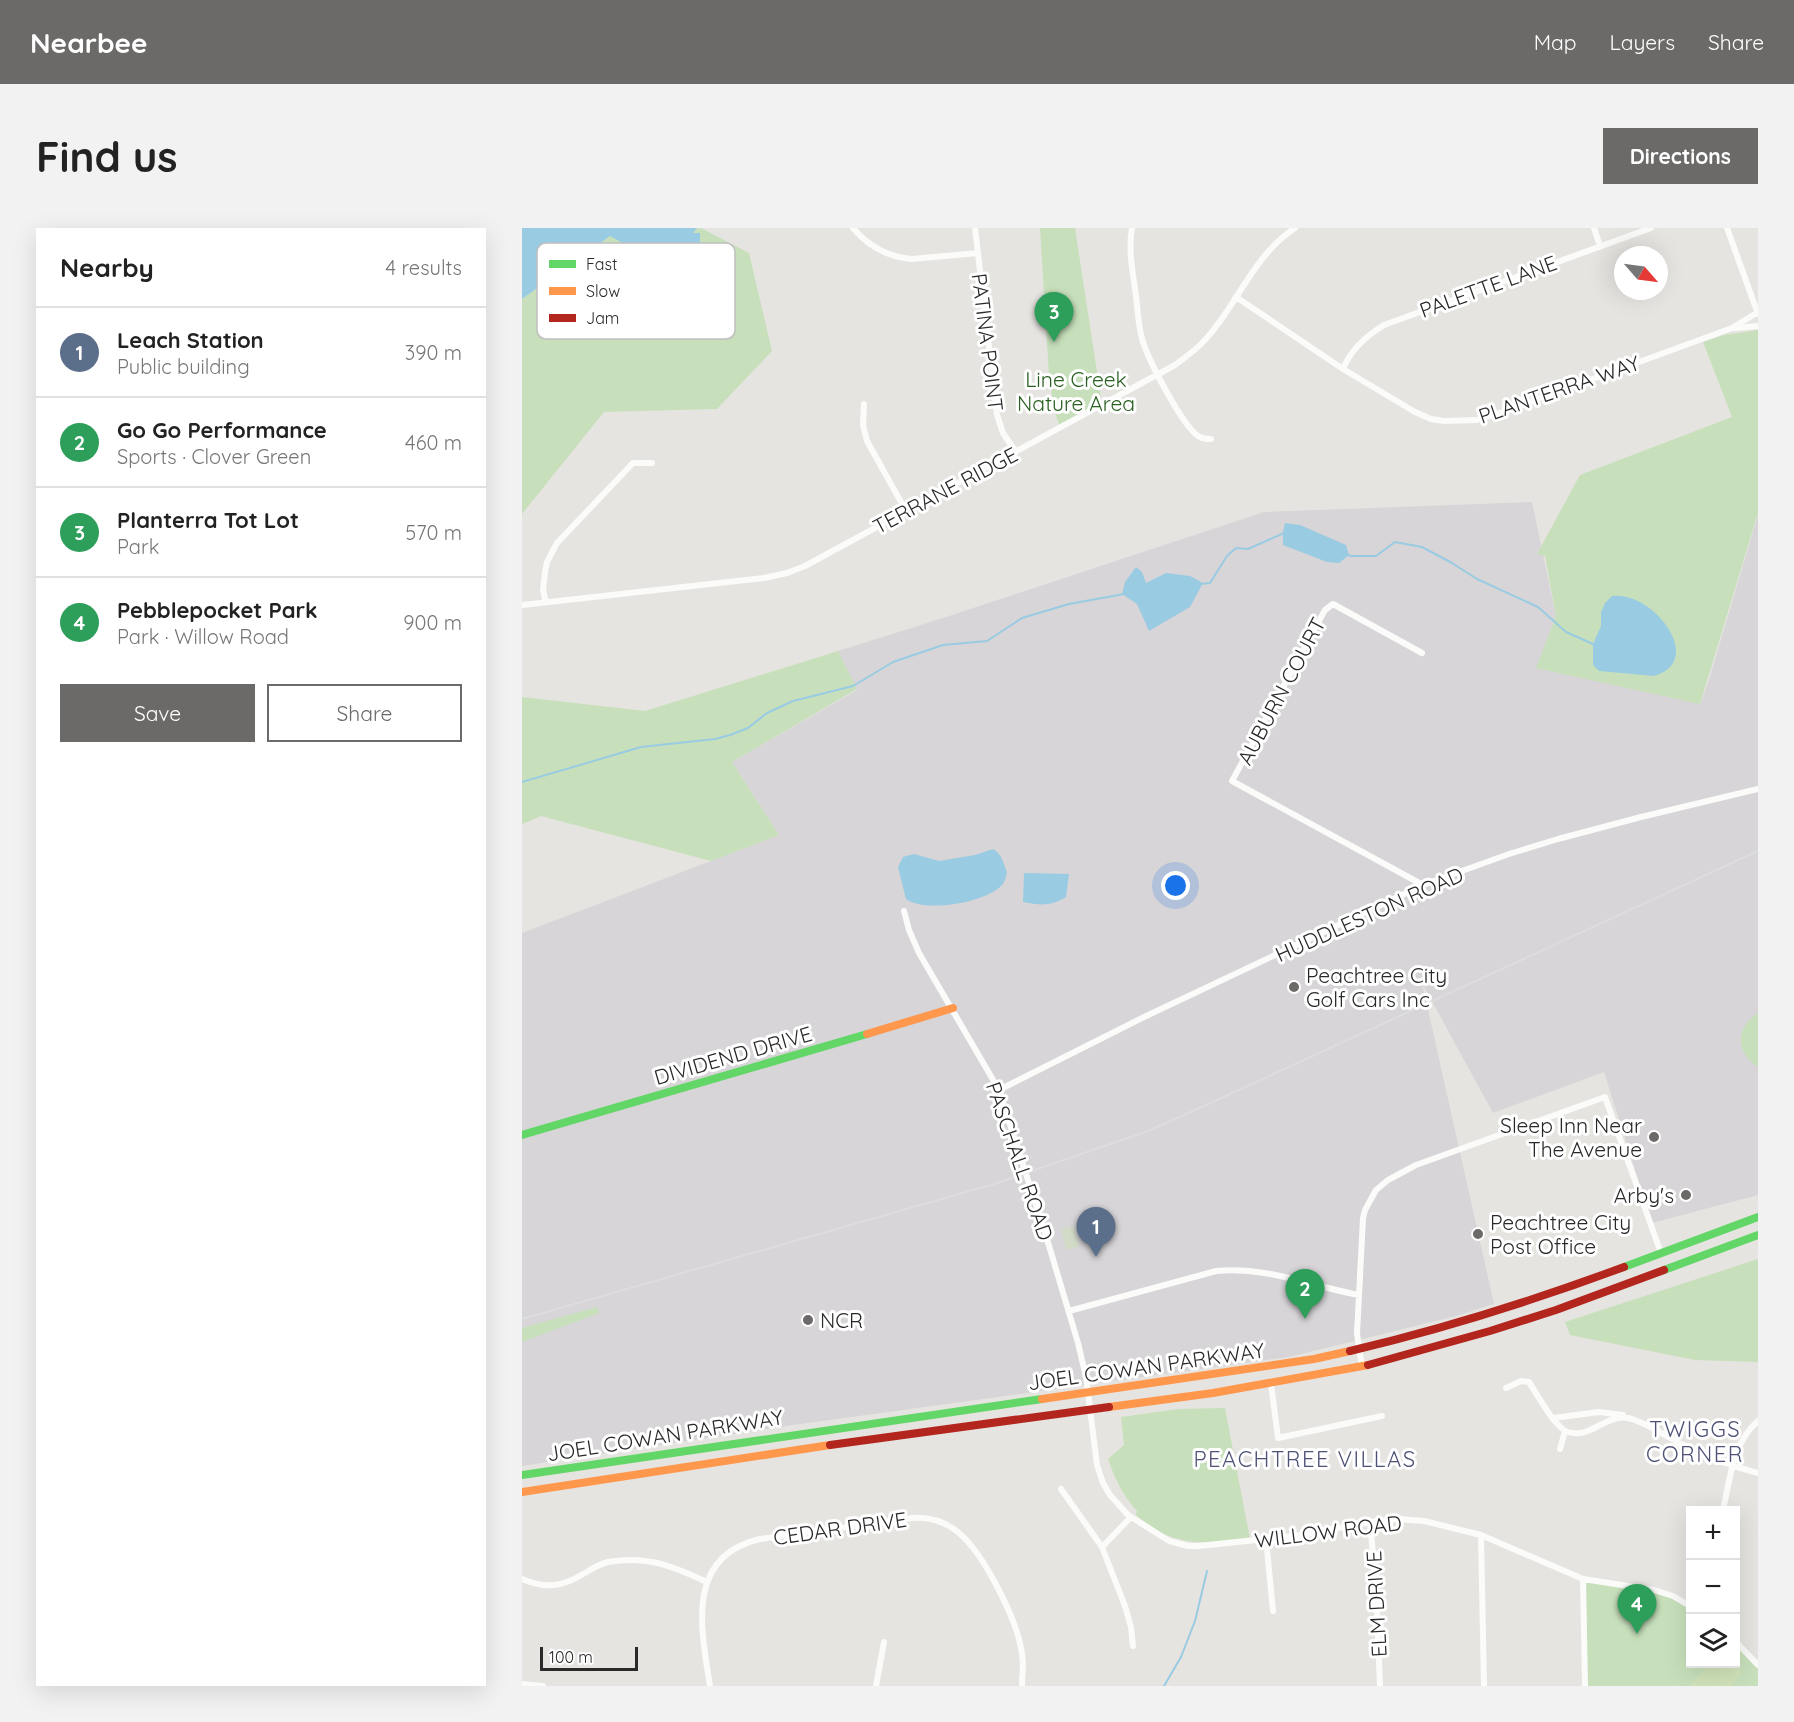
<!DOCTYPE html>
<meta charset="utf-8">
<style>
body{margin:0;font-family:Quicksand,sans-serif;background:#f2f2f2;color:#222}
.controls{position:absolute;right:18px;bottom:18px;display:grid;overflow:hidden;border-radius:0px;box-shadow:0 6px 24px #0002}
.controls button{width:54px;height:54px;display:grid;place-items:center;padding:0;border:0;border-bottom:2px solid #e0e0e0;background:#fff;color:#222;font:30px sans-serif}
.compass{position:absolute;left:1092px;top:18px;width:54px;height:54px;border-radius:50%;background:#fff;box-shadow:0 6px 24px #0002;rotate:118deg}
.scale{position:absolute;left:18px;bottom:15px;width:98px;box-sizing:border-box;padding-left:6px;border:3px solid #292929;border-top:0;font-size:16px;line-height:21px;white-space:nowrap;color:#292929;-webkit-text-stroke:4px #fff;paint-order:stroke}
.you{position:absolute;left:654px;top:658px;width:21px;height:21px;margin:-15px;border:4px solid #fff;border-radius:50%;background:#1a73e8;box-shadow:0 0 0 9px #1a73e833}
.badge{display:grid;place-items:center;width:39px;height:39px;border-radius:50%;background:#6b6a69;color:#fff;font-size:20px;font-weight:700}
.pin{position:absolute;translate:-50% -50px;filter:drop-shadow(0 2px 3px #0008)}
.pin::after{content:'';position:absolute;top:32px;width:21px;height:18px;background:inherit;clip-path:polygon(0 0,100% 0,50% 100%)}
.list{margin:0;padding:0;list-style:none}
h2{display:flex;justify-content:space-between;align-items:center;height:78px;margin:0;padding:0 24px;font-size:26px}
h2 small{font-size:20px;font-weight:400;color:#767676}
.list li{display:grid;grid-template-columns:39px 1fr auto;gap:18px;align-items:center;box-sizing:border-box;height:90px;padding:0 24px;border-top:2px solid #e0e0e0}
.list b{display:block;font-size:22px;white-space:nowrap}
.list p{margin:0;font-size:20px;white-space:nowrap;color:#767676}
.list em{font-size:20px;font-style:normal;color:#767676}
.actions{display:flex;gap:12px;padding:18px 24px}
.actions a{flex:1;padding:14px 0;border:2px solid #6b6a69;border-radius:0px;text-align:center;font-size:21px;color:#6b6a69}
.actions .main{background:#6b6a69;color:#fff}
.icon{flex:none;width:33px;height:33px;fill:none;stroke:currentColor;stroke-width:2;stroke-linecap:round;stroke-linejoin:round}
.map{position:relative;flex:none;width:1236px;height:1458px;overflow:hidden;border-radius:0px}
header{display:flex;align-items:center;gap:36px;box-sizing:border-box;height:84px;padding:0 30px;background:#6b6a69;color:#fff}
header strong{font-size:28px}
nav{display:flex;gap:33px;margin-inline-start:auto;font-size:21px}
.intro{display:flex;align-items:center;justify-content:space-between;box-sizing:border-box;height:144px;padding:0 36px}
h1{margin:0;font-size:42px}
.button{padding:15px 27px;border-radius:0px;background:#6b6a69;color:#fff;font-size:21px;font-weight:700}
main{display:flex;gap:36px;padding:0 36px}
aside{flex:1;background:#fff;border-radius:0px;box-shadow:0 6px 24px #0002}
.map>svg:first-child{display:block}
.industrial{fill:#d7d5d7}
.green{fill:#c7e0bb}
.cemetery{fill:#d2dac8}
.pitch{fill:#d1e3ba}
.water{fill:#99cbe2}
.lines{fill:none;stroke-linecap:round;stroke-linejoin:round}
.stream{stroke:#99cbe2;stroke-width:2}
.street{stroke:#fbfbfa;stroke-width:6}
.fast{stroke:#63d668;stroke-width:8}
.slow{stroke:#ff974d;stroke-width:8}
.jam{stroke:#b3261e;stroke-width:8}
.rail{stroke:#dddcde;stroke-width:2}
.poi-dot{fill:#6b6a69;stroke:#fff;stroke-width:2}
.labels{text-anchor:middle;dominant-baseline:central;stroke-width:6;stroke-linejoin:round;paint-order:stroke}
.street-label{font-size:21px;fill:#292929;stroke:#fff}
.park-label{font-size:21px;fill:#295f20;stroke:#fff}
.poi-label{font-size:21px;fill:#292929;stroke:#fff;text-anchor:start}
.neighbourhood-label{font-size:22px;letter-spacing:1.5px;fill:#4e5276;stroke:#fff}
.key{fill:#fff;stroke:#bfbfbf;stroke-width:1.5}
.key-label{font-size:16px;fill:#292929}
</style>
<header>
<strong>Nearbee</strong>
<nav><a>Map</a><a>Layers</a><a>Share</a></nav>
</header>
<div class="intro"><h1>Find us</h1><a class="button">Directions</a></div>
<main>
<aside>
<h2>Nearby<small>4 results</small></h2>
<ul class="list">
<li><span class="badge" style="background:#5c6f8a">1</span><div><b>Leach Station</b><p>Public building</p></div><em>390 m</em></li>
<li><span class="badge" style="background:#2e9e5b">2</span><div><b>Go Go Performance</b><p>Sports · Clover Green</p></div><em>460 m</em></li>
<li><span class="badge" style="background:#2e9e5b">3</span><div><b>Planterra Tot Lot</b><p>Park</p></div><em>570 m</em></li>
<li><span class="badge" style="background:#2e9e5b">4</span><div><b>Pebblepocket Park</b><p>Park · Willow Road</p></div><em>900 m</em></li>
</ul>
<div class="actions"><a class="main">Save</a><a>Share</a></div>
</aside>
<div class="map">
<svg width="1236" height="1458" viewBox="0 0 1236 1458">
<rect width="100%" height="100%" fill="#e6e4e0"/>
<!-- industrial -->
<path class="industrial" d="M1010 274 1034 388 1178 476 1186 455 1236 287V967L1130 995 1082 844 971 885 900 755 972 1076 934 1088 767 1129 271 1197 0 1238V705L257 607 210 534 335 462 316 423 418 391 742 284Z"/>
<!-- green -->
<path class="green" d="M179 0 227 25 250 123 195 181 82 184 0 286V71L88 8Z
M518 0H553L580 177 538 199 532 182 527 148Z
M1236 102V285L1178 476 1014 440 1034 388 1023 328 1015 326 1058 247 1210 189 1181 114 1202 107Z
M316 423 335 461 210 534 257 607 189 633 19 588 0 596V469L123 483Z
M1236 785V839C1213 824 1213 800 1236 785Z
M1236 1031V1134L1173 1132 1048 1107 1043 1094Z
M75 1079 77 1085 0 1114V1100Z
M703 1180 728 1311C698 1315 661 1319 633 1301 627 1297 620 1292 614 1287L615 1283C601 1268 593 1251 586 1231L602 1217 599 1189 656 1181Z
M1061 1351 1137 1363 1168 1381V1436H1214V1415L1236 1440V1458H1063Z"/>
<!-- cemetery -->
<path class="cemetery" d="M552 998 557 1018 544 1022 539 1001Z"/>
<!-- pitch -->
<path class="pitch" d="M1187 1436H1211L1220 1444 1209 1458H1167Z"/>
<!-- water -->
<path class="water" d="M0 0H175L171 5H178V20L170 33 152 49 139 77 136 78 132 74 126 47 117 32 124 28 88 8 0 71Z
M763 295 778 297 824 317 827 327 817 335 805 334 761 317V304Z
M614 339 620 344 624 355 644 345 668 348 681 355 668 379 627 403 615 376 600 366 603 354Z
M1090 368C1131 362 1185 433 1132 448L1077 443 1071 437V416L1079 398V384L1083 375Z
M471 621C480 626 481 635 485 644 484 648 483 654 480 657 464 675 402 685 384 671L376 639 381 629 392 626 417 633 453 627Z
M502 645 547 646 544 669C528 679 518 677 501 674Z"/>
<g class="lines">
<!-- stream -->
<path class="stream" d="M824 326 829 328H854L873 314 900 319 930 335 955 351 1016 379 1044 404 1071 416
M679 356 688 355 705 328 714 320 726 321 762 305
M0 554 119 519 193 511 208 507 226 500 245 485 271 473 331 458 371 434 421 417 465 413 500 390 547 376 602 366
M642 1458 659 1429 673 1393 685 1343"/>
<!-- street -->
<path class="street" d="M331 0C347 19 366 29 390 31L456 25
M453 0 475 187 481 205 494 224
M610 0C606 22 611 46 614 68 616 83 616 99 621 114 627 133 660 197 676 208 680 211 685 211 689 211
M1072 0 1078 18
M1205 0 1236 86
M714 69 821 141 893 184 909 191 922 193 955 192 975 186 1210 100 1236 84
M1213 100 1236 98
M821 141C829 121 844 108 862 97L1129 0
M342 176 341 197 345 213 384 283
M24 374 21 362 23 344 25 334 35 315 111 235H130
M0 377 242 350 265 345 283 338 653 137C662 130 671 124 679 116 714 81 730 28 773 0
M900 425 811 376 803 382 710 553 901 657
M382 683 387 702 397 725 477 862 525 1011 556 1115 564 1149 575 1237 581 1255 588 1267 606 1287 647 1313 666 1318H676L773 1308 848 1294 876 1291 902 1293 959 1307 1061 1351 1132 1362 1151 1368 1168 1378
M477 862 620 790 901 657 987 626 1036 611 1119 589 1236 561
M547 1083 694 1043C745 1038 788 1058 837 1067
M840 1139 835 1106 841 990 843 982 854 962 866 952 894 937 1083 869 1139 1025
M749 1156 756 1210 860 1188
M984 1160 999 1153 1007 1154C1015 1166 1033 1200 1046 1204 1069 1211 1083 1186 1106 1190 1119 1192 1146 1209 1159 1216 1184 1229 1209 1238 1236 1245
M1031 1190 1077 1184 1101 1187
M1038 1221 1043 1203
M539 1261 580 1319 603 1378 609 1399 611 1418
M1201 1282C1208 1252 1210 1215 1236 1193
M848 1294 854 1358 858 1458
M959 1307 962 1458
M744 1311 751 1383
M580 1319 609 1289
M0 1351C23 1361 40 1359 61 1346 70 1341 77 1336 86 1334 125 1327 150 1338 185 1354
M1061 1351 1063 1458
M1214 1414 1236 1437
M0 1456 21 1458
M188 1458C179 1401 163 1328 238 1311L390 1290C407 1289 424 1294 437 1305 462 1326 496 1393 500 1426 502 1436 500 1448 500 1458
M354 1458 362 1414"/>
<!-- fast -->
<path class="fast" d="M0 907 345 806
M1102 1039 1236 989
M1142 1042 1236 1007
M0 1247 520 1171"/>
<!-- slow -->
<path class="slow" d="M345 806 431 780
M520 1171 792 1131 828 1123
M587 1179 691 1165 846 1137
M0 1264 308 1217"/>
<!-- jam -->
<path class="jam" d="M828 1123C921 1101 1013 1072 1102 1039
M846 1137 968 1103 1034 1082 1142 1042
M308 1217 587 1179"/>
<!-- rail -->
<path class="rail" d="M0 1091 472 956 626 903 693 873 1236 623"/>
</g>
<!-- markers -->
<g class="poi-dot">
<circle cx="772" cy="759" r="6"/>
<circle cx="1132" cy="909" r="6"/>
<circle cx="1164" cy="967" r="6"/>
<circle cx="956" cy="1006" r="6"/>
<circle cx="286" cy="1092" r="6"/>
</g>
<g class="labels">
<!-- street labels -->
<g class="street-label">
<text transform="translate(966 58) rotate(-20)">PALETTE LANE</text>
<text transform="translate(466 114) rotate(83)">PATINA POINT</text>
<text transform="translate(1037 161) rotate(-19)">PLANTERRA WAY</text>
<text transform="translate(423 262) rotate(-28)">TERRANE RIDGE</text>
<text transform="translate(759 463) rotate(-62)">AUBURN COURT</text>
<text transform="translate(847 686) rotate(-24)">HUDDLESTON ROAD</text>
<text transform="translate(211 827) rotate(-16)">DIVIDEND DRIVE</text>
<text transform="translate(498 933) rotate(71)">PASCHALL ROAD</text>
<text transform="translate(624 1138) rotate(-8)">JOEL COWAN PARKWAY</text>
<text transform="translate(143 1207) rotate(-9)">JOEL COWAN PARKWAY</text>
<text transform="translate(318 1300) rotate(-8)">CEDAR DRIVE</text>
<text transform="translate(806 1303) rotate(-7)">WILLOW ROAD</text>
<text transform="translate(854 1376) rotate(-93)">ELM DRIVE</text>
</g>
<!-- park labels -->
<g class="park-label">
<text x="554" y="151">Line Creek<tspan x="554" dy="24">Nature Area</tspan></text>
</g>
<!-- poi labels -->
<g class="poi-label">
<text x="784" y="747">Peachtree City<tspan x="784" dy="24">Golf Cars Inc</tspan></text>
<text x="1120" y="897" text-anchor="end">Sleep Inn Near<tspan x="1120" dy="24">The Avenue</tspan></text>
<text x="1152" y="967" text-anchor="end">Arby's</text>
<text x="968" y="994">Peachtree City<tspan x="968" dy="24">Post Office</tspan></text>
<text x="298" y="1092">NCR</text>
</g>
<!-- neighbourhood labels -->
<g class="neighbourhood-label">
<text x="1173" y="1201">TWIGGS<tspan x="1173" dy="25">CORNER</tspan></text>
<text x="783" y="1231">PEACHTREE VILLAS</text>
</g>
</g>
<!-- legend -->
<rect x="15" y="15" width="198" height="96" rx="9" class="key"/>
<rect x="27" y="32" width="27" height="8" fill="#63d668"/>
<rect x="27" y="59" width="27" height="8" fill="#ff974d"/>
<rect x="27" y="86" width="27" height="8" fill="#b3261e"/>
<g class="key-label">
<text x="64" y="42">Fast</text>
<text x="64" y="69">Slow</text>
<text x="64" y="96">Jam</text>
</g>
</svg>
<div class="controls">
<button>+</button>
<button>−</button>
<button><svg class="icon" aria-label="layers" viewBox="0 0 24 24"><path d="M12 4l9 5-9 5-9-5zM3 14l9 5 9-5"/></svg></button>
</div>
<svg class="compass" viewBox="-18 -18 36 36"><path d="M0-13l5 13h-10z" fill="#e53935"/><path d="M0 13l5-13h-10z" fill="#767676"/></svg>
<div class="scale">100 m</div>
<div class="you"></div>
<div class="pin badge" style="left:574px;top:1029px;background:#5c6f8a">1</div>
<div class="pin badge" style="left:783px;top:1091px;background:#2e9e5b">2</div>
<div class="pin badge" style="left:532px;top:114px;background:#2e9e5b">3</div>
<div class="pin badge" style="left:1115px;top:1406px;background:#2e9e5b">4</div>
</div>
</main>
